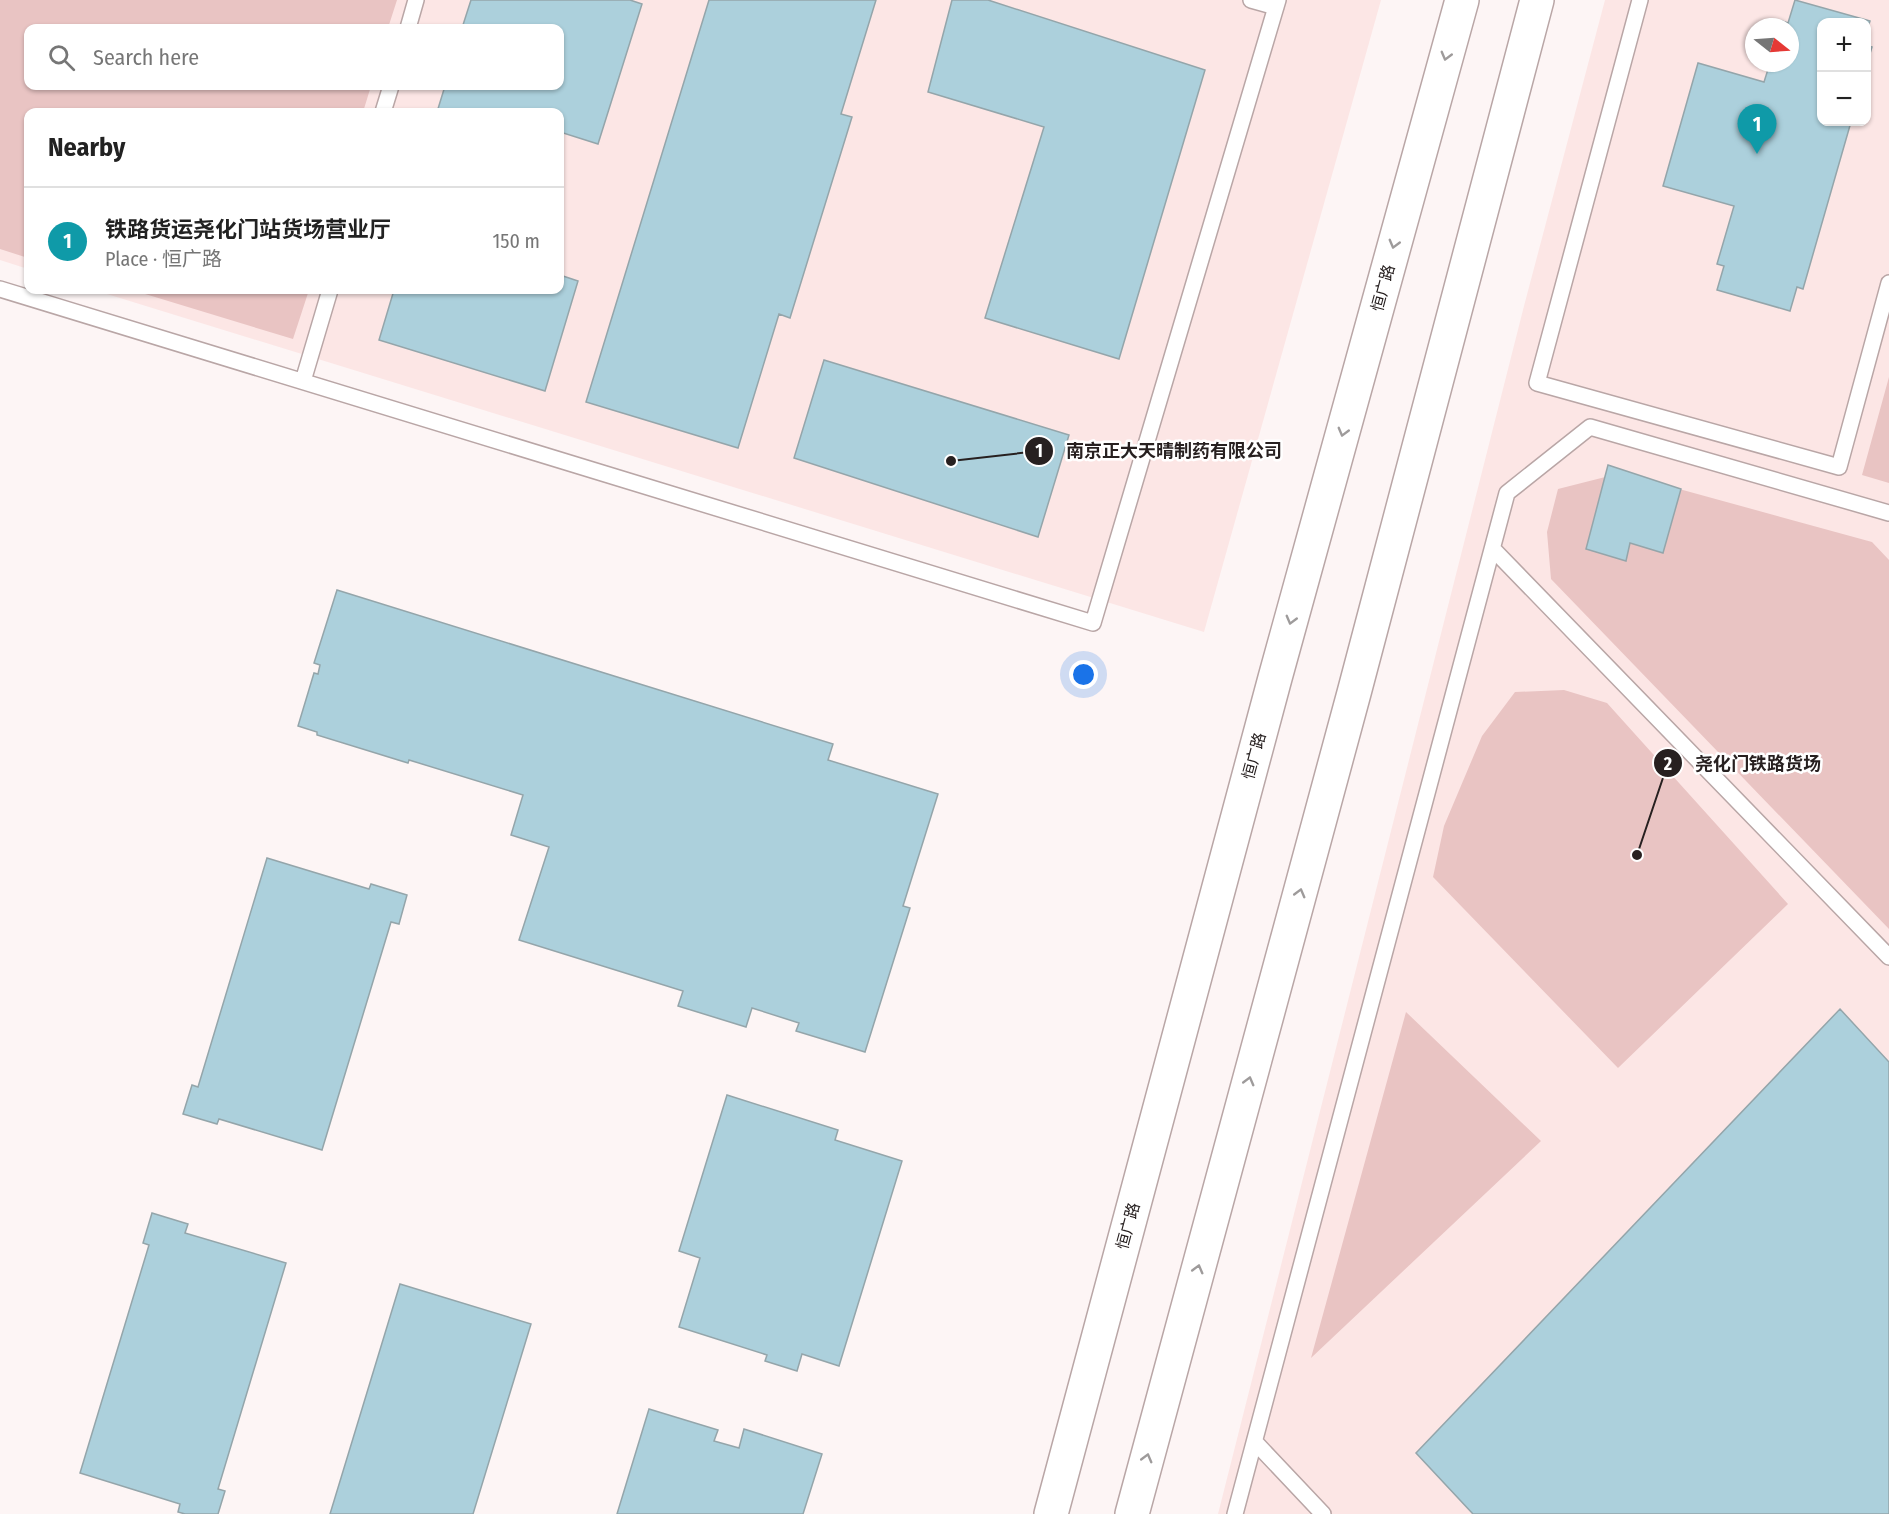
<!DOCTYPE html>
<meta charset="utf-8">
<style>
body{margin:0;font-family:"Fira Sans Condensed","Noto Sans SC",sans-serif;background:#f2f2f2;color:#222}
.controls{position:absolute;right:18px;top:18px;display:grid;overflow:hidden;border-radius:12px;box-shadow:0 2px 4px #0004}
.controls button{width:54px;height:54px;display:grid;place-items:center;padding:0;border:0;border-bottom:2px solid #e0e0e0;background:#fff;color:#222;font:30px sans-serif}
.compass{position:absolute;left:1745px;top:18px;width:54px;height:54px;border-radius:50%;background:#fff;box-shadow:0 2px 4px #0004;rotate:107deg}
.you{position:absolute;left:1084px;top:675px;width:21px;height:21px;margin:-15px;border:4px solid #fff;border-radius:50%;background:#1a73e8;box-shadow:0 0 0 9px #1a73e833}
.badge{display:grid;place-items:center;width:39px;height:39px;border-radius:50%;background:#0b8043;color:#fff;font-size:20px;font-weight:700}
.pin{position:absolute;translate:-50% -50px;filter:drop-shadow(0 2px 3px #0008)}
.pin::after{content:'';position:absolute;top:32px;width:21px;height:18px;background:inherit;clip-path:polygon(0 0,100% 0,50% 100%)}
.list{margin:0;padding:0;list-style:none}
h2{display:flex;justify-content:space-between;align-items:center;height:78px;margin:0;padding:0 24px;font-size:26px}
h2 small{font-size:20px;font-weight:400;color:#767676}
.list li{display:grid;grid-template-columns:39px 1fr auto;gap:18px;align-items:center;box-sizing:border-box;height:108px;padding:0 24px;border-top:2px solid #e0e0e0}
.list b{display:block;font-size:22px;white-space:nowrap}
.list p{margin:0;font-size:20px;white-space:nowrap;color:#767676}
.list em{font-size:20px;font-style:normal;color:#767676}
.icon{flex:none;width:33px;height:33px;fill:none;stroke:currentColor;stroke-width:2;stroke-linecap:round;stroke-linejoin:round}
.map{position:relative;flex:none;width:1889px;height:1514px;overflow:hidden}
.search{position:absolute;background:#fff;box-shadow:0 2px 4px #0004;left:24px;top:24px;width:540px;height:66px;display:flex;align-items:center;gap:15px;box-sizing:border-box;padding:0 21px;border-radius:12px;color:#767676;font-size:22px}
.panel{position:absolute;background:#fff;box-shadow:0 2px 4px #0004;left:24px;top:108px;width:540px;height:186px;border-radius:12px}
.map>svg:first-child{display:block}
.built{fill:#fce6e5;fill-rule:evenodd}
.green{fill:#e9c4c3}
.building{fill:#acd0dc;stroke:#94a5aa;stroke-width:1.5}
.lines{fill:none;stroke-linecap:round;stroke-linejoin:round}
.service-casing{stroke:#b9a6a6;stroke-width:18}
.tertiary-casing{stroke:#b9a6a6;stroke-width:36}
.service{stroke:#fff;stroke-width:15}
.tertiary{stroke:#fff;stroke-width:33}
.oneway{stroke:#9e9b9b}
.labels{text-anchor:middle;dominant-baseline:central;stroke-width:5;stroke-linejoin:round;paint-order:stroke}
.street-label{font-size:16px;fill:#272020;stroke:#fff}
.leader{fill:none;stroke:#272020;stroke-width:2}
.callout-dot{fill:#272020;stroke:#fff;stroke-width:2}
.mark-label{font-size:18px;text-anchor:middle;font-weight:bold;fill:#fff}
.callout-label{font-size:18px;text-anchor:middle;font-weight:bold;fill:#272020;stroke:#fff;stroke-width:5;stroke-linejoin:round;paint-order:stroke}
</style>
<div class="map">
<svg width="1889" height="1514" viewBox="0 0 1889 1514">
<rect width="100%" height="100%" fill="#fdf5f5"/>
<!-- built -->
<path class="built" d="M0 0H1381L1204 632 94 290H560V112H28V269L0 260ZM28 28H560V86H28Z
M1605 0H1889V1514H1218L1524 306ZM1822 22H1866V122H1822ZM1754 27H1790V63H1754Z"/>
<!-- green -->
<path class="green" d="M0 0H397L388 28H28V86H371L363 112H28V258L0 249Z
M132 290H309L293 339Z
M1889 377V483L1862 475Z
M1621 473 1872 542 1889 560V929L1551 579 1547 532 1558 489Z
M1564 690 1607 703 1788 904 1618 1068 1433 877 1444 826 1482 736 1515 692Z
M1406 1012 1541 1141 1311 1358Z"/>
<!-- building -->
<path class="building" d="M471 0H630L642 4 598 144 560 132V112H437L445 86H560V28H462Z
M709 0H876L841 114 852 117 790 318 779 314 738 448 586 402Z
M952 0H988L1205 70 1119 359 985 318 1044 127 928 92Z
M1795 0 1870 21 1866 33V22H1822V122H1851L1803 289 1797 287 1790 311 1717 290 1724 266 1717 264 1734 206 1663 186 1698 63 1764 82 1770 63H1790V27H1781L1782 21 1788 23Z
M1866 45 1872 47 1866 67Z
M560 275 578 281 545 391 379 340 394 290H560Z
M824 360 1069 435 1038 537 794 458Z
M1608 465 1681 489 1663 553 1630 543 1626 561 1586 549Z
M337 590 833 744 828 760 938 794 903 906 910 908 865 1052 796 1031 799 1023 752 1008 746 1027 678 1006 683 991 519 940 549 847 511 835 523 795 409 760 408 763 317 735V732L298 726 314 673 318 674 320 665 314 663Z
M267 858 369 889 371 884 407 895 399 924 391 922 322 1150 219 1119 217 1124 183 1114 192 1085 198 1087Z
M1840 1009 1889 1062V1514H1473L1416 1453Z
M727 1095 838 1130 835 1140 902 1161 839 1366 802 1354 797 1371 765 1361 767 1355 679 1327 700 1258 679 1251Z
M152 1213 188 1224 185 1233 286 1263 218 1489 225 1491 218 1514H185L178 1512 180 1504 80 1473 149 1245 143 1243Z
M400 1284 531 1324 473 1514H330Z
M649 1409 718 1430 714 1441 739 1448 744 1429 822 1454 803 1514H617Z"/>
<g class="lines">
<defs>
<path id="service" d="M1251 0 1276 7
M1640 0 1537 383 1839 467 1889 283
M408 28 416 0
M383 112 391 86
M0 289 1093 623 1278 0
M303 381 330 290
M1493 549 1889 957
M1255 1442 1323 1514
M1235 1514 1507 493 1590 427 1889 513"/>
<path id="tertiary" d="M1051 1514 1275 678 1462 0
M1132 1514 1354 693 1537 0"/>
</defs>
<!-- service casing -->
<use href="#service" class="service-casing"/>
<!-- tertiary casing -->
<use href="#tertiary" class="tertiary-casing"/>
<!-- service -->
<use href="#service" class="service"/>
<!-- tertiary -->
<use href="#tertiary" class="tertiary"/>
</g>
<!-- one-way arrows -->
<defs><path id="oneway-chevron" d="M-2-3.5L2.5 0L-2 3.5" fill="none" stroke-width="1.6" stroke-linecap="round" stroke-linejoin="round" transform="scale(1.5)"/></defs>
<g class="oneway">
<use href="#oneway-chevron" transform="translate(1446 56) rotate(105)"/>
<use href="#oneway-chevron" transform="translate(1394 244) rotate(105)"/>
<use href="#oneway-chevron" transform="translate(1343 432) rotate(105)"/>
<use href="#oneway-chevron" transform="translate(1291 620) rotate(105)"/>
<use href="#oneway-chevron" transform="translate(1300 893) rotate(-75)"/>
<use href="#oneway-chevron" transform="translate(1249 1081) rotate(-75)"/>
<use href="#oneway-chevron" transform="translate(1198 1269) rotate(-75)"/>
<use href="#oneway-chevron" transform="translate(1147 1458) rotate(-75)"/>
</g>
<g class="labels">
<!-- street labels -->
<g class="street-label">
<text transform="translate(1383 288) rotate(-75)">恒广路</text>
<text transform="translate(1254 756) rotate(-75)">恒广路</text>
<text transform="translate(1128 1226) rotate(-75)">恒广路</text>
</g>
</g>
<!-- callouts -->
<path class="leader" d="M951 461L1039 451M1637 855L1668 763"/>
<g class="callout-dot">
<circle cx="951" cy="461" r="6"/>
<circle cx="1637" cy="855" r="6"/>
<circle cx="1039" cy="451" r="15"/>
<circle cx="1668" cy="763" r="15"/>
</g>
<g class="mark-label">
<text x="1039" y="457">1</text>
<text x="1668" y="770">2</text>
</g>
<g class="callout-label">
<text x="1174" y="457">南京正大天晴制药有限公司</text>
<text x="1758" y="770">尧化门铁路货场</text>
</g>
</svg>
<div class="controls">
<button>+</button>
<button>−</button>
</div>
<svg class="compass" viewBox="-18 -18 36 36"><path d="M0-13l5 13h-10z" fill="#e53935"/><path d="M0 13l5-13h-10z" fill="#767676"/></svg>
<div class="you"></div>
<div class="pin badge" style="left:1757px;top:154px;background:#0f9aa8">1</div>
<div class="search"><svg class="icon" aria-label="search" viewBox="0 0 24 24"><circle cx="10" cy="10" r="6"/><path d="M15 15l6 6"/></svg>Search here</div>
<section class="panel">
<h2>Nearby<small></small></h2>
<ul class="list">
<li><span class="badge" style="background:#0f9aa8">1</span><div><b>铁路货运尧化门站货场营业厅</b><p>Place · 恒广路</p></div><em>150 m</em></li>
</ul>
</section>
</div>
